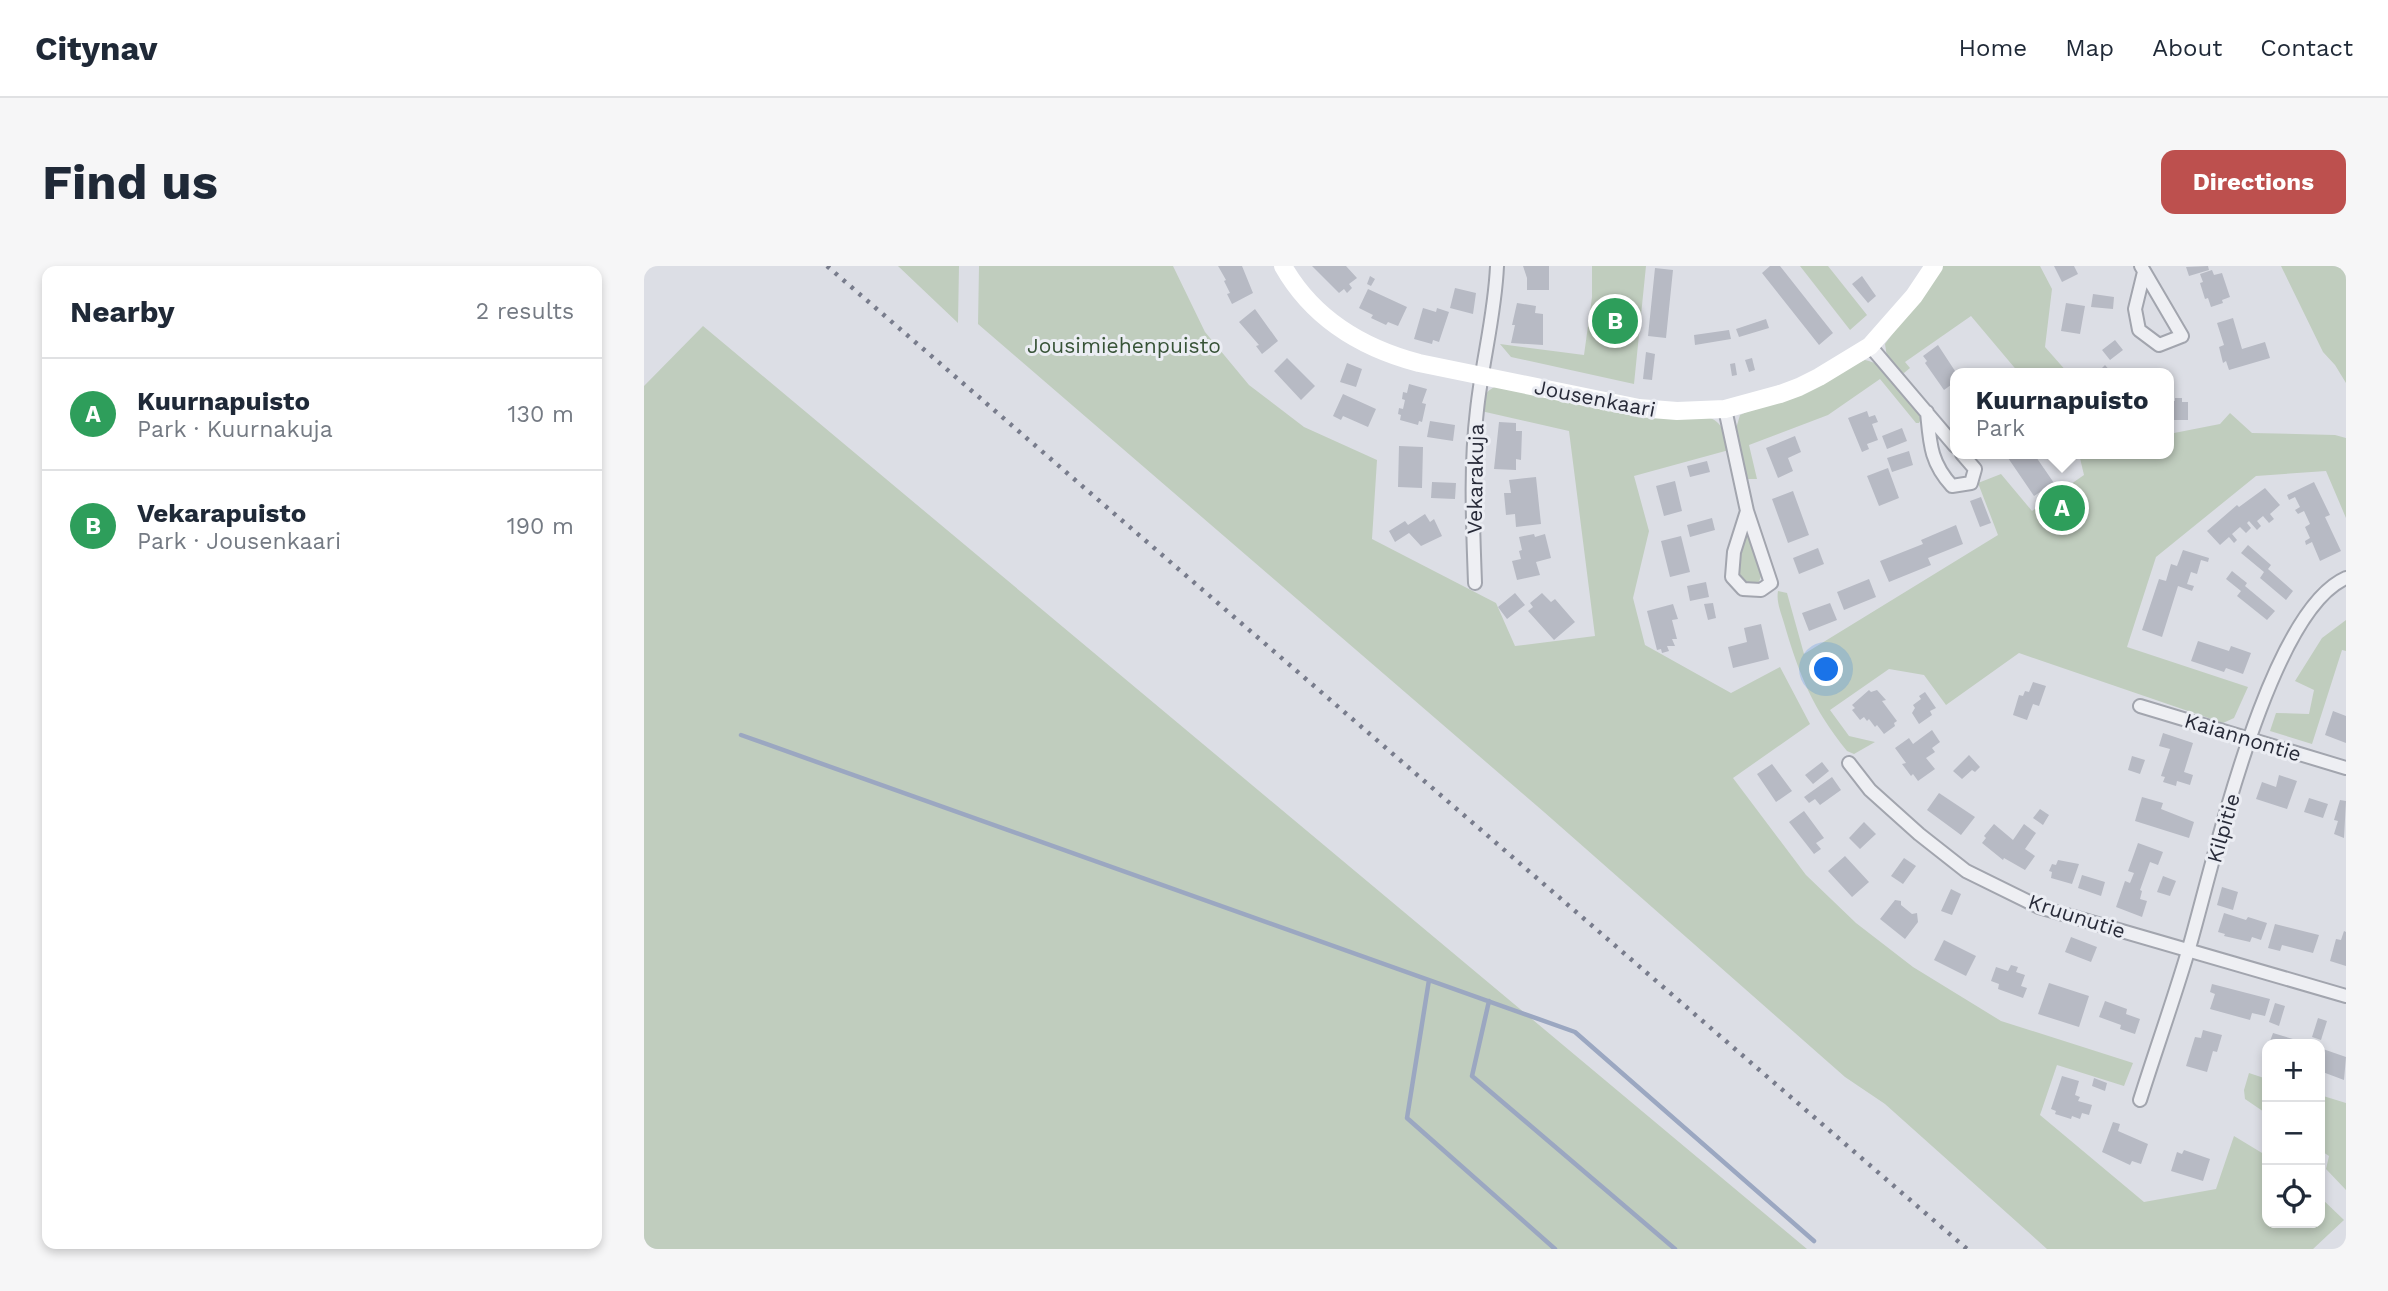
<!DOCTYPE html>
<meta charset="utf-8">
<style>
body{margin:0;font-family:"Work Sans",sans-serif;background:#f6f6f7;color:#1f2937}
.controls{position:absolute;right:21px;bottom:21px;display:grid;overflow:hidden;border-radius:14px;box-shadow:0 4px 10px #0003}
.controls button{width:63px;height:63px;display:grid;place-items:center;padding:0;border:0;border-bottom:2px solid #e0e1e3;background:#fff;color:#1f2937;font:35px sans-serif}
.you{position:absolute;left:1183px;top:404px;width:24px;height:24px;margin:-18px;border:5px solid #fff;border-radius:50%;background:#1a73e8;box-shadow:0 0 0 10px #1a73e833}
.badge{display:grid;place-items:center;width:46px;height:46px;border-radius:50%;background:#bd504e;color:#fff;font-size:23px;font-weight:700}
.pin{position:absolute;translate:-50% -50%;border:4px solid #fff;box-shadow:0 2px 7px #0006}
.popup{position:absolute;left:1306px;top:102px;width:224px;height:91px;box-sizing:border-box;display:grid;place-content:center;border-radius:14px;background:#fff;filter:drop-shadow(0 2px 5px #0005);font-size:23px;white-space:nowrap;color:#747a83}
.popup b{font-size:26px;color:#1f2937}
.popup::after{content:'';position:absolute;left:50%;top:100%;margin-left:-14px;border:14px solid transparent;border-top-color:#fff}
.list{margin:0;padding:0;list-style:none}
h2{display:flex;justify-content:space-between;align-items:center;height:91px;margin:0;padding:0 28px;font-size:30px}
h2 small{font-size:23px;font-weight:400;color:#747a83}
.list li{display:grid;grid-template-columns:46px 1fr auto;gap:21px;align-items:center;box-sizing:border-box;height:112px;padding:0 28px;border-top:2px solid #e0e1e3}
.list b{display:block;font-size:26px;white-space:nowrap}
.list p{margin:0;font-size:23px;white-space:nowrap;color:#747a83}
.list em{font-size:23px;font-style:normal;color:#747a83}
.icon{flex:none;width:38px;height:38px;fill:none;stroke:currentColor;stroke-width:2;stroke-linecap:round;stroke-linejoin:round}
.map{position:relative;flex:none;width:1702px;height:983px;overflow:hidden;border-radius:14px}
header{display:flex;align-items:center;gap:42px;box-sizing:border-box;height:98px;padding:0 35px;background:#fff;border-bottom:2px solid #e0e1e3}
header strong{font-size:33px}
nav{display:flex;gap:38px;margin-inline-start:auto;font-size:24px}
.intro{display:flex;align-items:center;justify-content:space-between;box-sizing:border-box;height:168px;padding:0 42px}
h1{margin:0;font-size:49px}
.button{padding:18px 32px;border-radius:14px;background:#bd504e;color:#fff;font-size:24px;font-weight:700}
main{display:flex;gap:42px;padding:0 42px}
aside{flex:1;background:#fff;border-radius:14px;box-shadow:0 4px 10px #0003}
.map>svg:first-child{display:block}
.green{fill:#c0cdbe}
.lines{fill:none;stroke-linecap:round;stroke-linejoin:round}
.stream{stroke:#9ba7c1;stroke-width:4.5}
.building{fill:#b7bac4}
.street-casing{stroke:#a2a5ae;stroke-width:16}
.street{stroke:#eeeff3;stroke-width:12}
.secondary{stroke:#fff;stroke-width:18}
.rail{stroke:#787c8c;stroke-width:4.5;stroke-dasharray:3.5 7;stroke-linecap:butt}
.labels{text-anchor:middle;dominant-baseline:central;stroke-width:6;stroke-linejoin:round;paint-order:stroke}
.park-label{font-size:21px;fill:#375337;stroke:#ebedf3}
.street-label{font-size:21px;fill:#282b39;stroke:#ebedf3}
</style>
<header>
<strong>Citynav</strong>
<nav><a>Home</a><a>Map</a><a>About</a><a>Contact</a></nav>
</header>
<div class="intro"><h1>Find us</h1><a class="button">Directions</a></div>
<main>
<aside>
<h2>Nearby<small>2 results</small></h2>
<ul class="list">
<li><span class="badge" style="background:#2e9e5b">A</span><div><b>Kuurnapuisto</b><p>Park · Kuurnakuja</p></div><em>130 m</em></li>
<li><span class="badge" style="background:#2e9e5b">B</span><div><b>Vekarapuisto</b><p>Park · Jousenkaari</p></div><em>190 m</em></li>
</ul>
</aside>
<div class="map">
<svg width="1702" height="983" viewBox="0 0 1702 983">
<rect width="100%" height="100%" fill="#dcdee5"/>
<!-- green -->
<path class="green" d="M254 0H315L314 57Z
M335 0H529L561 66 605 119 660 161 733 194 728 273 852 337 871 380 951 370 925 165 837 145C839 133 840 125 853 120L1066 152C1080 157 1081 171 1085 184L990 210 1005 265 989 332 1001 379 1087 427 1136 401 1166 458 1089 512 1162 609 1212 657 1269 701 1357 755 1489 797 1480 820 1413 799 1396 849 1500 936 1572 923 1590 870 1623 890V957H1676V931L1700 954 1669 983H1403L1241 838 1201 811 900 546 334 58Z
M948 0H1002L990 118 867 91 856 78 940 89 948 31Z
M1156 0H1184L1223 49 1206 64Z
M1298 0H1396L1408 23 1401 81 1424 107H1375L1327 50 1261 96 1266 102 1260 107 1256 106 1243 91 1241 78Z
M1637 0H1702V117L1691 99 1679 86Z
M59 60 1163 983H0V120Z
M1221 94C1242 97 1269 134 1277 153L1275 157H1272L1236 113 1184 149 1105 179 1113 213H1104L1091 166 1096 149Z
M1586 147 1608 167 1691 169 1702 172V252L1682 205 1612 210 1512 291 1483 381 1604 421 1590 452 1579 457 1375 387 1302 439 1280 409 1245 403 1186 444 1205 470 1231 476 1210 488 1203 485C1169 443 1155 409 1140 357 1137 347 1132 335 1134 325L1143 327 1160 388 1354 269 1334 217 1357 208 1388 245 1440 209 1435 188H1525V168L1576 158Z
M1103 260 1106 262 1118 308 1114 318 1101 320 1092 312V299Z
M1702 354V385L1698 384 1668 478 1626 465 1632 447 1665 448 1670 424 1651 415 1678 372Z
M1605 807 1623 813V848L1601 833 1600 824Z
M1676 829 1702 837V924L1682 903 1685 890 1676 884Z"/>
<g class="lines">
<!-- stream -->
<path class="stream" d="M97 469 931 766 1170 975
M785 714 763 852 911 983
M845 735 828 810 1031 983"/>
</g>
<!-- building -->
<path class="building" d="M574 0H598L609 27 588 38 583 28 586 27 580 15 582 14Z
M668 0H702L713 12 705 18 708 22 703 27 700 23 695 27Z
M879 0H905V24H883V12Z
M1126 0H1136L1189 67 1175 79 1118 7Z
M1410 0H1430L1434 8 1418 16Z
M1564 0 1565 4 1545 10 1542 1Z
M1011 2 1029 4 1022 72 1004 70Z
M1568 4 1570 9 1578 7 1586 31 1578 34 1579 37 1567 41 1564 32 1561 33 1556 17 1559 16 1556 8Z
M726 10 731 13 727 20 723 18Z
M1218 10 1232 30 1224 37 1208 18Z
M811 22 832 27 829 48 806 42Z
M724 23 763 41 754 60 744 56 742 59 727 52 729 49 715 42Z
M1449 28 1470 31 1469 43 1447 41Z
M873 37 892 40 891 47 899 48V79L867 77 871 59H868Z
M1422 37 1441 40 1436 68 1417 65Z
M779 42 792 46 793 42 805 46 795 76 789 74 788 78 770 73Z
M611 43 634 75 618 88 612 80 615 79 595 56Z
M1589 52 1598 83 1621 76 1626 92 1585 104 1582 95 1579 97 1575 81 1580 79 1573 57Z
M1122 53 1125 62 1095 71 1092 63Z
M1085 64 1087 73 1051 79 1050 69Z
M1471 74 1479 84 1466 94 1458 84Z
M1294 79 1311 105 1309 107 1311 110V116L1300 124 1281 97 1283 95 1279 90Z
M1002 86 1011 88 1008 114 999 113Z
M643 92 671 120 657 134 630 105Z
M1108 92 1111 104 1105 106 1101 94Z
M703 97 718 103 712 121 696 116Z
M1091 97 1093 109 1088 110 1086 98Z
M1461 99 1468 107H1453Z
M765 118 783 123 778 137 782 138 778 156 775 155 774 159 756 154 757 149 754 148 755 142 759 143 761 134 758 133 759 126 763 127Z
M699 128 732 143 724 161 699 150 697 154 689 150Z
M1531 132H1538V136H1544V154H1525V135H1531Z
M1223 145 1225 151 1231 149 1234 156 1228 158 1234 174 1223 178 1225 183 1218 186 1204 152Z
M786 155 811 159 809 175 783 171Z
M855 156 872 157V165H878L877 194 872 193V204L850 203Z
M1258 162 1263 175 1243 183 1238 170Z
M1151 170 1157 186 1144 192 1149 205 1134 212 1122 182Z
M755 180 779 181 778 222 754 221Z
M1265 185 1269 199 1248 206 1243 192Z
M1365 188H1390L1410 217 1390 230 1362 189Z
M1063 195 1066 206 1046 211 1043 200Z
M1244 202 1255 232 1235 240 1223 210Z
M892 211 897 258 872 261 871 248 862 249 860 227H867L865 214Z
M1031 215 1038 245 1020 250 1012 220Z
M788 216 812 217 811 233 787 232Z
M1670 216 1686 249 1681 251 1697 285 1676 295 1668 276 1662 279 1661 275 1666 272 1661 261 1666 258 1660 245 1654 248 1651 244 1656 241 1651 231 1645 234 1643 229Z
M1621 222 1636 239 1626 248 1630 253 1625 257 1619 250 1613 255 1617 260 1613 264 1605 255 1603 257 1607 262 1602 267 1596 261 1588 268 1593 274 1590 277 1585 271 1576 279 1563 265 1593 239 1595 241Z
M1149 225 1165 269 1144 277 1128 233Z
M1337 231 1347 257 1336 261 1326 235Z
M781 248 786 256 790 253 798 270 777 280 765 267 751 276 745 265 761 255 764 259Z
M1068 252 1071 264 1046 271 1043 259Z
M1312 259 1319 278 1284 292 1287 299 1245 316 1236 295 1279 278 1277 274Z
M890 268 891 271 901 268 907 292 892 296 896 309 873 314 868 295 877 293 875 285 878 284 875 271Z
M1037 270 1046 306 1026 311 1017 275Z
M1604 279 1627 299 1624 303 1649 325 1642 334 1616 312 1620 306 1597 287Z
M1174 282 1180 298 1155 308 1149 292Z
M1539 284 1565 292 1564 296 1557 294 1553 308 1547 306 1543 318 1550 320 1548 325 1534 320 1518 371 1498 364 1515 313 1522 315 1527 298 1533 300Z
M1588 305 1603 317 1601 320 1631 345 1623 354 1593 330 1597 325 1582 313Z
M1225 313 1232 331 1200 344 1193 326Z
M1062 316 1065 331 1046 335 1043 320Z
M871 327 881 339 863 353 854 341Z
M898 327 907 336 911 333 931 356 910 374 884 345 889 341 886 337Z
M1069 337 1072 352 1064 354 1060 338Z
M1186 337 1193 354 1165 365 1158 347Z
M1029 338 1034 353 1028 354 1033 373H1028L1031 380H1023L1025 385 1018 387 1017 383 1013 384 1003 345Z
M1117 358 1125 393 1089 402 1084 381 1103 376 1100 362Z
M1554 375 1585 385 1587 380 1607 387 1599 408 1582 402 1580 406 1547 395Z
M1389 416 1402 420 1395 440 1389 438 1383 454 1369 449 1375 429 1379 430 1381 425 1385 426Z
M1225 424 1227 426 1233 424 1242 434 1238 435 1253 455 1250 457 1251 460 1240 468 1233 459 1231 461 1225 453 1223 455 1220 451 1216 454 1208 444 1211 442 1208 439Z
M1281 426 1292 442 1286 445 1288 449 1275 458 1268 447 1271 442 1269 439 1277 433 1275 430Z
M1689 445 1702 450V477L1681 469Z
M1288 464 1296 476 1288 482 1291 486 1282 492 1291 503 1274 515 1269 508 1267 510 1258 498 1262 497 1251 482 1265 472 1269 478Z
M1519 467 1549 477 1540 506 1549 509 1546 519 1533 515 1532 520 1519 516 1521 511 1517 510 1526 483 1515 480Z
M1325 489 1336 501 1331 506 1328 504 1318 513 1309 505Z
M1488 490 1501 494 1496 508 1484 504Z
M1178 496 1185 505 1169 518 1161 509Z
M1128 498 1148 525 1132 536 1113 508Z
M1635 509 1653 515 1643 543 1612 533 1618 516 1632 521Z
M1188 511 1197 524 1176 539 1171 533 1165 537 1160 531Z
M1295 527 1331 551 1317 569 1283 544Z
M1498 531 1519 537 1517 543 1550 556 1545 572 1491 555Z
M1665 532 1684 538 1679 552 1660 546Z
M1696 534 1702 535 1700 572 1690 568 1694 555 1690 554Z
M1396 543 1405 549 1399 559 1389 552Z
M1160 545 1180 572 1172 577 1177 583 1170 588 1145 556Z
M1220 556 1232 568 1216 583 1205 572Z
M1350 558 1369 574 1380 558 1392 567 1381 583 1391 590 1381 604 1360 592 1359 594 1338 577 1342 572 1340 570Z
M1494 577 1519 586 1514 599 1506 596 1496 624 1498 625 1496 633 1503 635 1498 651 1472 641 1481 615 1486 617 1490 607 1484 605Z
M1201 590 1225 616 1208 631 1184 605Z
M1260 592 1272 600 1259 618 1247 610Z
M1414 594 1435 598 1428 618 1407 612 1408 606 1405 605 1408 598 1412 599Z
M1438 609 1461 616 1457 630 1434 622Z
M1519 610 1532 615 1526 630 1513 626Z
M1578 621 1594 626 1589 644 1573 639Z
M1307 623 1317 628 1308 649 1297 645Z
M1251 634 1257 635V639L1268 648 1273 647 1274 656 1261 673 1236 653Z
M1580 647 1602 654 1604 651 1623 657 1617 674 1608 671 1606 676 1580 670 1581 668 1574 666Z
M1631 658 1675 669 1669 687 1638 679 1636 685 1624 682Z
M1700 665 1702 666V700L1686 695 1692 673 1697 674Z
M1427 671 1453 681 1447 696 1421 686Z
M1300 674 1332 690 1322 710 1290 694Z
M1367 699 1374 701 1372 706 1381 709 1377 720 1383 722 1379 732 1354 723 1355 718 1347 715 1352 701 1364 705Z
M1405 717 1445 730 1435 761 1394 748Z
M1568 718 1626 733 1621 750 1608 747 1606 754 1566 743 1571 728 1566 726Z
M1461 735 1483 743 1482 748 1496 753 1491 768 1476 763 1477 759 1455 751Z
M1631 737 1641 740 1635 760 1625 756Z
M1674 752 1683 755 1677 774 1668 771Z
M1559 764 1578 769 1573 786 1569 785 1563 806 1542 800 1551 771 1557 772Z
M1629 767 1659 776 1658 778H1625Z
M1676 782 1702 791 1700 814 1676 805Z
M1418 810 1435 815 1431 829 1436 831 1434 835 1448 839 1445 849 1438 847 1436 853 1428 850 1427 853 1411 848 1412 845 1407 843Z
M1450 812 1463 817 1461 825 1448 820Z
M1469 856 1476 858 1474 865 1504 878 1497 898 1488 895 1486 899 1458 886Z
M1540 884 1566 893 1559 915 1527 905 1533 886 1538 888Z"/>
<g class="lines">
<defs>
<path id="street" d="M1497 0 1538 70 1515 79 1495 64 1491 43 1500 6
M1226 80 1311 180
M1081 143 1103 245 1127 317 1117 324 1099 323 1088 311 1090 286 1103 245
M1283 146C1286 177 1286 196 1308 220L1327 217 1331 203 1318 188
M831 317C829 259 826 202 833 144 838 96 851 49 853 0
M1496 440 1702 502
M1205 497 1226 524 1275 568 1322 605 1395 641 1702 730
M1496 834C1512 783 1530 733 1545 682 1569 600 1624 346 1702 312"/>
</defs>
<!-- street casing -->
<use href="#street" class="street-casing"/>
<!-- street -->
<use href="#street" class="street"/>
<!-- secondary -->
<path class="secondary" d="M639 0C669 53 718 82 775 97L995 142 1033 145 1081 143 1136 128 1155 121 1175 111 1226 80 1270 30 1290 0"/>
<!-- rail -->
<path class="rail" d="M183 0 1323 983"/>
</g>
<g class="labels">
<!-- park labels -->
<g class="park-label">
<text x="480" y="79">Jousimiehenpuisto</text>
</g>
<!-- street labels -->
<g class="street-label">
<text transform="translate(951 132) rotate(11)">Jousenkaari</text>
<text transform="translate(831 213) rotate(-89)">Vekarakuja</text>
<text transform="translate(1599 471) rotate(17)">Kaiannontie</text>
<text transform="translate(1579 562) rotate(-74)">Kilpitie</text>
<text transform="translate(1433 650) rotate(18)">Kruunutie</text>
</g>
</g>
</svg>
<div class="controls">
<button>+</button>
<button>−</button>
<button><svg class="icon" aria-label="locate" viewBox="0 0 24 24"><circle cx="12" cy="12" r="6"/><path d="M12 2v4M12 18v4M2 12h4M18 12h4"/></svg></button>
</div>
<div class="you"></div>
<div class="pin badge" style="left:1418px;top:242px;background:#2e9e5b">A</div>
<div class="popup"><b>Kuurnapuisto</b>Park</div>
<div class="pin badge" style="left:971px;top:55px;background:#2e9e5b">B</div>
</div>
</main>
